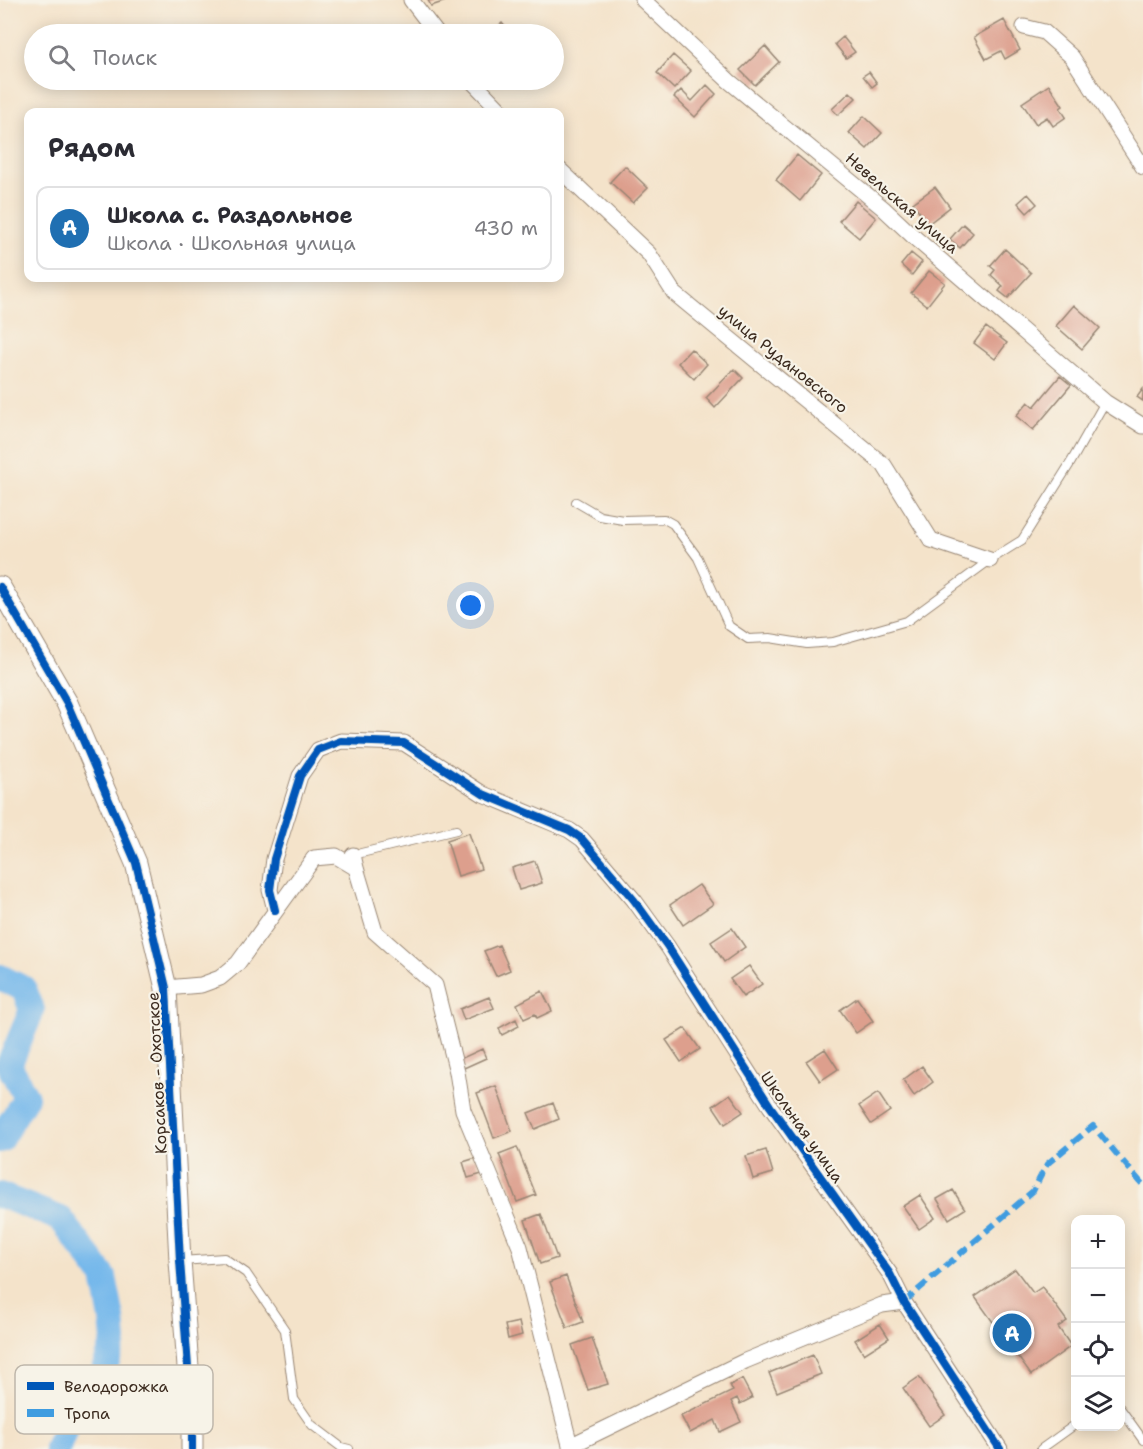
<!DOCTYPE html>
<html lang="ru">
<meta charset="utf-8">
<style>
body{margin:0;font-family:"Shantell Sans",sans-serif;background:#f2f2f3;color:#2b2b33}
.controls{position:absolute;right:18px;bottom:18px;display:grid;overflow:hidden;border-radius:12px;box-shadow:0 3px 15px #0003}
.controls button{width:54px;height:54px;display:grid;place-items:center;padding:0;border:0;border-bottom:2px solid #e1e1e2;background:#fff;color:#2b2b33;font:30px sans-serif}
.you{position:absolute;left:471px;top:606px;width:21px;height:21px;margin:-15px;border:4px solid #fff;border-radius:50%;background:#1a73e8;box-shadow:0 0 0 9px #1a73e833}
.badge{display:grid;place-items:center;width:39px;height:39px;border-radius:50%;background:#1f6fb2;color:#fff;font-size:20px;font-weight:700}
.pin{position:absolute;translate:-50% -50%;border:3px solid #fff;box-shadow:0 2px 6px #0006}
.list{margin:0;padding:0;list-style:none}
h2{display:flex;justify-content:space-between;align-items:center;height:78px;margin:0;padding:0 24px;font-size:26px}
h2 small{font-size:20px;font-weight:400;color:#7c7c81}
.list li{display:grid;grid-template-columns:39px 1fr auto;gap:18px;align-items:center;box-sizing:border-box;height:84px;margin:0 12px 12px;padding:0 12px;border:2px solid #e1e1e2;border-radius:12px}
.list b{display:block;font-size:22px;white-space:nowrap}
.list p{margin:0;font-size:20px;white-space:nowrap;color:#7c7c81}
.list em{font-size:20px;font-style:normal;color:#7c7c81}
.icon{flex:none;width:33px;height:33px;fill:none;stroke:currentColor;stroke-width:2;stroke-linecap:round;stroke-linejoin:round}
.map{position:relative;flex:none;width:1143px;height:1449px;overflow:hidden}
.search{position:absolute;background:#fff;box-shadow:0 3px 15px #0003;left:24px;top:24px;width:540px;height:66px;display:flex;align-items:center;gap:15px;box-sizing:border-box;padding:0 21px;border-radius:33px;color:#7c7c81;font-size:22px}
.panel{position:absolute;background:#fff;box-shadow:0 3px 15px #0003;left:24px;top:108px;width:540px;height:174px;border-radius:12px}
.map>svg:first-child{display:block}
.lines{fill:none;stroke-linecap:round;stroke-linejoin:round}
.river{stroke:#75b8eb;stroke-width:26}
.building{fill:#dd9f8d}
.lane-casing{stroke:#988674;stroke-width:10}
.street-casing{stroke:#988674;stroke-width:17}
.secondary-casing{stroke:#988674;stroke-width:23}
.lane{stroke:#fff;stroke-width:8}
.street{stroke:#fff;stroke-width:15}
.secondary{stroke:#fff;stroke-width:21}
.quiet{stroke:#3f9ce0;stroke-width:6;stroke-dasharray:12 6;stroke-linecap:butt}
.cycleway-casing{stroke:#f7f3e8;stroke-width:11}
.cycleway{stroke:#0057b8;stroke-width:8}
.labels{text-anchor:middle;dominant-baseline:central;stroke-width:4.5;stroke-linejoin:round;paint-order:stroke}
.street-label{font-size:16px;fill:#3b2a1e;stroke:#f7f3e8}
.key{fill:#f7f3e8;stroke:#bfb7ab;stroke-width:1.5}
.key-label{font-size:16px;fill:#3b2a1e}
</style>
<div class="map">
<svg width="1143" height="1449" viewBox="0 0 1143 1449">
<rect width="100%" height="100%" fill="#f7f3e8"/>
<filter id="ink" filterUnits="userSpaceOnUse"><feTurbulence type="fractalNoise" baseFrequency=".0167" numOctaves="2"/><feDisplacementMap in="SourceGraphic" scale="12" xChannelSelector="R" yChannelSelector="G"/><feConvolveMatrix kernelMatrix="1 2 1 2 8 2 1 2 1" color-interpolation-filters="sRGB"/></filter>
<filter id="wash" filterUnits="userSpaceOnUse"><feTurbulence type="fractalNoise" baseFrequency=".008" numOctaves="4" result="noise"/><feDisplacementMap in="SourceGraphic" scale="24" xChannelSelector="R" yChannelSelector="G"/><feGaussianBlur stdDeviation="1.35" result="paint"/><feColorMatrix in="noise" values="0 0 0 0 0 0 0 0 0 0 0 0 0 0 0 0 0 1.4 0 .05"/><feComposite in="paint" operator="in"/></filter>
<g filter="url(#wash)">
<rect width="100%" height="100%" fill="#f4e3ca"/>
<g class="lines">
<!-- river -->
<path class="river" d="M0 977 24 989 32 1010 9 1065 26 1097 0 1140
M0 1195 61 1219 104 1277 112 1319 114 1341 95 1397 69 1420 57 1449"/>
</g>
<g id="blocks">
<!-- building -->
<path class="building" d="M428 0H449L431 6Z
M1004 20 1020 50 1005 59 1001 51 986 59 974 37Z
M502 23 511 34H488Z
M843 37 855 52 846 58 835 44Z
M765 46 779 62 755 85 740 70Z
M673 55 691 71 674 89 657 73Z
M869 72 877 83 872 87 863 76Z
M707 85 716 94 695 117 674 97 681 90 692 101Z
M1049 85 1063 106 1060 108 1066 117 1053 126 1047 117 1036 124 1022 103Z
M850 92 856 98 838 115 832 109Z
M864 116 882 133 867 149 849 133Z
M797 155 821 175 800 201 776 180Z
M625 166 648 188 633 203 610 182Z
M935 187 950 207 928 224 913 203Z
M1028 194 1037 204 1027 213 1018 203Z
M856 201 876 218 859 238 839 221Z
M963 224 973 233 960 248 950 239Z
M1005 249 1031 273 1008 298 999 291 1003 286 991 275 995 270 990 266Z
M911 253 922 262 912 275 901 265Z
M929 271 945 283 927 306 911 293Z
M1074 305 1100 328 1082 349 1056 326Z
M986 327 1007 343 995 359 974 343Z
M691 349 707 364 694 379 678 363Z
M734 369 743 378 715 408 706 398Z
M1060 376 1071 385 1033 430 1016 416 1028 402 1034 407Z
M1143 389V401L1137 397Z
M469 833 481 869 458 876 447 840Z
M535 861 542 883 519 890 512 868Z
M699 885 713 904 683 925 670 905Z
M732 928 745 947 724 962 711 942Z
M499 945 510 970 496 976 484 951Z
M749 966 762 984 743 997 730 979Z
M542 991 552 1011 537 1018 535 1014 524 1019 517 1004Z
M489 997 494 1008 464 1020 460 1009Z
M857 998 873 1021 856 1033 840 1010Z
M516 1019 519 1026 502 1035 499 1028Z
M685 1028 700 1049 681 1062 666 1040Z
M482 1049 486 1058 464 1068 460 1059Z
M825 1049 838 1069 820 1081 806 1061Z
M922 1066 933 1082 914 1096 903 1080Z
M496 1086 512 1131 494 1138 477 1093Z
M878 1093 890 1111 871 1124 859 1106Z
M730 1094 743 1112 725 1124 713 1106Z
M553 1103 559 1119 535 1129 528 1113Z
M517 1147 536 1195 517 1202 499 1154Z
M766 1150 773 1173 753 1179 746 1156Z
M476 1158 482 1174 468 1178 463 1162Z
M953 1190 965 1209 949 1219 937 1199Z
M920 1195 935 1218 919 1229 903 1206Z
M541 1214 557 1258 540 1264 525 1220Z
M1015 1269 1033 1293 1042 1287 1067 1321 1058 1327 1071 1346 1031 1375 975 1297Z
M566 1276 583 1322 567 1328 550 1282Z
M519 1322 522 1335 508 1339 505 1325Z
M880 1324 889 1338 864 1354 855 1340Z
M592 1338 608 1384 588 1390 572 1345Z
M813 1355 821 1374 777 1392 769 1373Z
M919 1377 945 1415 929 1426 903 1388Z
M742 1379 752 1398 740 1404 737 1398 731 1401 741 1422 720 1432 715 1420 690 1433 681 1416 733 1391 730 1385Z"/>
</g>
</g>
<g filter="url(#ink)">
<use href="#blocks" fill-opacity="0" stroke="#988674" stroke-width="1.5"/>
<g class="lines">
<defs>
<path id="lane" d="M576 502 600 516 623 520 664 519 673 524 698 558 729 626 748 639 770 638 807 644 833 642 907 621 990 560 1022 540 1071 462 1105 402
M353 855 456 830
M181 1261 224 1258 246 1273 285 1330 294 1399 312 1425 341 1447 349 1449
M1120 1408 1143 1440
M1041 1449 1076 1424"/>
<path id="street" d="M411 0 437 34
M643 0 729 81 883 208 915 238 1105 402 1143 426
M1024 27 1044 32 1072 57 1143 167
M471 80 502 112
M560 170 649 254 674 293 884 465 931 540 990 560
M356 868 375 932 435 985 457 1072 463 1110 520 1247 571 1449
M275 910 270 890 274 859 300 776 318 750 341 741 404 743 483 794 569 830 582 839 634 900 668 947 770 1106 890 1274 904 1302 1000 1449
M166 988 201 985 220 978 238 963 314 858 336 856 356 868 353 855
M570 1446 745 1361 882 1305 904 1302"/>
<path id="secondary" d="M0 587 67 703 136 863 166 988 180 1261 192 1420V1449"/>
</defs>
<!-- lane casing -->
<use href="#lane" class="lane-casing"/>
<!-- street casing -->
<use href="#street" class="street-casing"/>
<!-- secondary casing -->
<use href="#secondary" class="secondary-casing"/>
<!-- lane -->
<use href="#lane" class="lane"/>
<!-- street -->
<use href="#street" class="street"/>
<!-- secondary -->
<use href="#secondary" class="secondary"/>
<!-- quiet -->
<path class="quiet" d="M904 1302 1033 1191 1047 1164 1093 1126 1143 1185"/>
<defs>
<path id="cycleway" d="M0 587 67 703 136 863 166 988 180 1261 192 1420V1449
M275 910 270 890 274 859 300 776 318 750 341 741 404 743 483 794 569 830 582 839 634 900 668 947 770 1106 890 1274 904 1302 1000 1449"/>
</defs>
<!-- cycleway casing -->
<use href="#cycleway" class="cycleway-casing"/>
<!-- cycleway -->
<use href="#cycleway" class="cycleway"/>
</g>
</g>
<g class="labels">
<!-- street labels -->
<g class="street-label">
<text transform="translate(902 203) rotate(41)">Невельская улица</text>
<text transform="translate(783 359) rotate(39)">улица Рудановского</text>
<text transform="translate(157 1073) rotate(-93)">Корсаков - Охотское</text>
<text transform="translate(802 1127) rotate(55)">Школьная улица</text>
</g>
</g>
<!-- legend -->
<rect x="15" y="1365" width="198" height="69" rx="9" class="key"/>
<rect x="27" y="1382" width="27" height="8" fill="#0057b8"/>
<rect x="27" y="1409" width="27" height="8" fill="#3f9ce0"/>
<g class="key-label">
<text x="64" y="1392">Велодорожка</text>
<text x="64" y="1419">Тропа</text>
</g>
</svg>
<div class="controls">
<button>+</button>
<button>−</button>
<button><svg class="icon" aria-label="locate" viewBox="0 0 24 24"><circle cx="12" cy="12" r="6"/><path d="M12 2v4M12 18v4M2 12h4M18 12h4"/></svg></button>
<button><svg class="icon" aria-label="layers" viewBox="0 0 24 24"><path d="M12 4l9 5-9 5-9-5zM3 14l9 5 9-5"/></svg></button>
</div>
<div class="you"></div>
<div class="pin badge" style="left:1012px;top:1333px">A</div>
<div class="search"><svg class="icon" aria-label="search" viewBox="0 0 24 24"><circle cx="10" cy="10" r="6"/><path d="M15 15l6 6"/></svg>Поиск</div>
<section class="panel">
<h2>Рядом<small></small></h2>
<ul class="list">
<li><span class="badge">A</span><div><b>Школа с. Раздольное</b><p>Школа · Школьная улица</p></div><em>430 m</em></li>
</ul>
</section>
</div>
